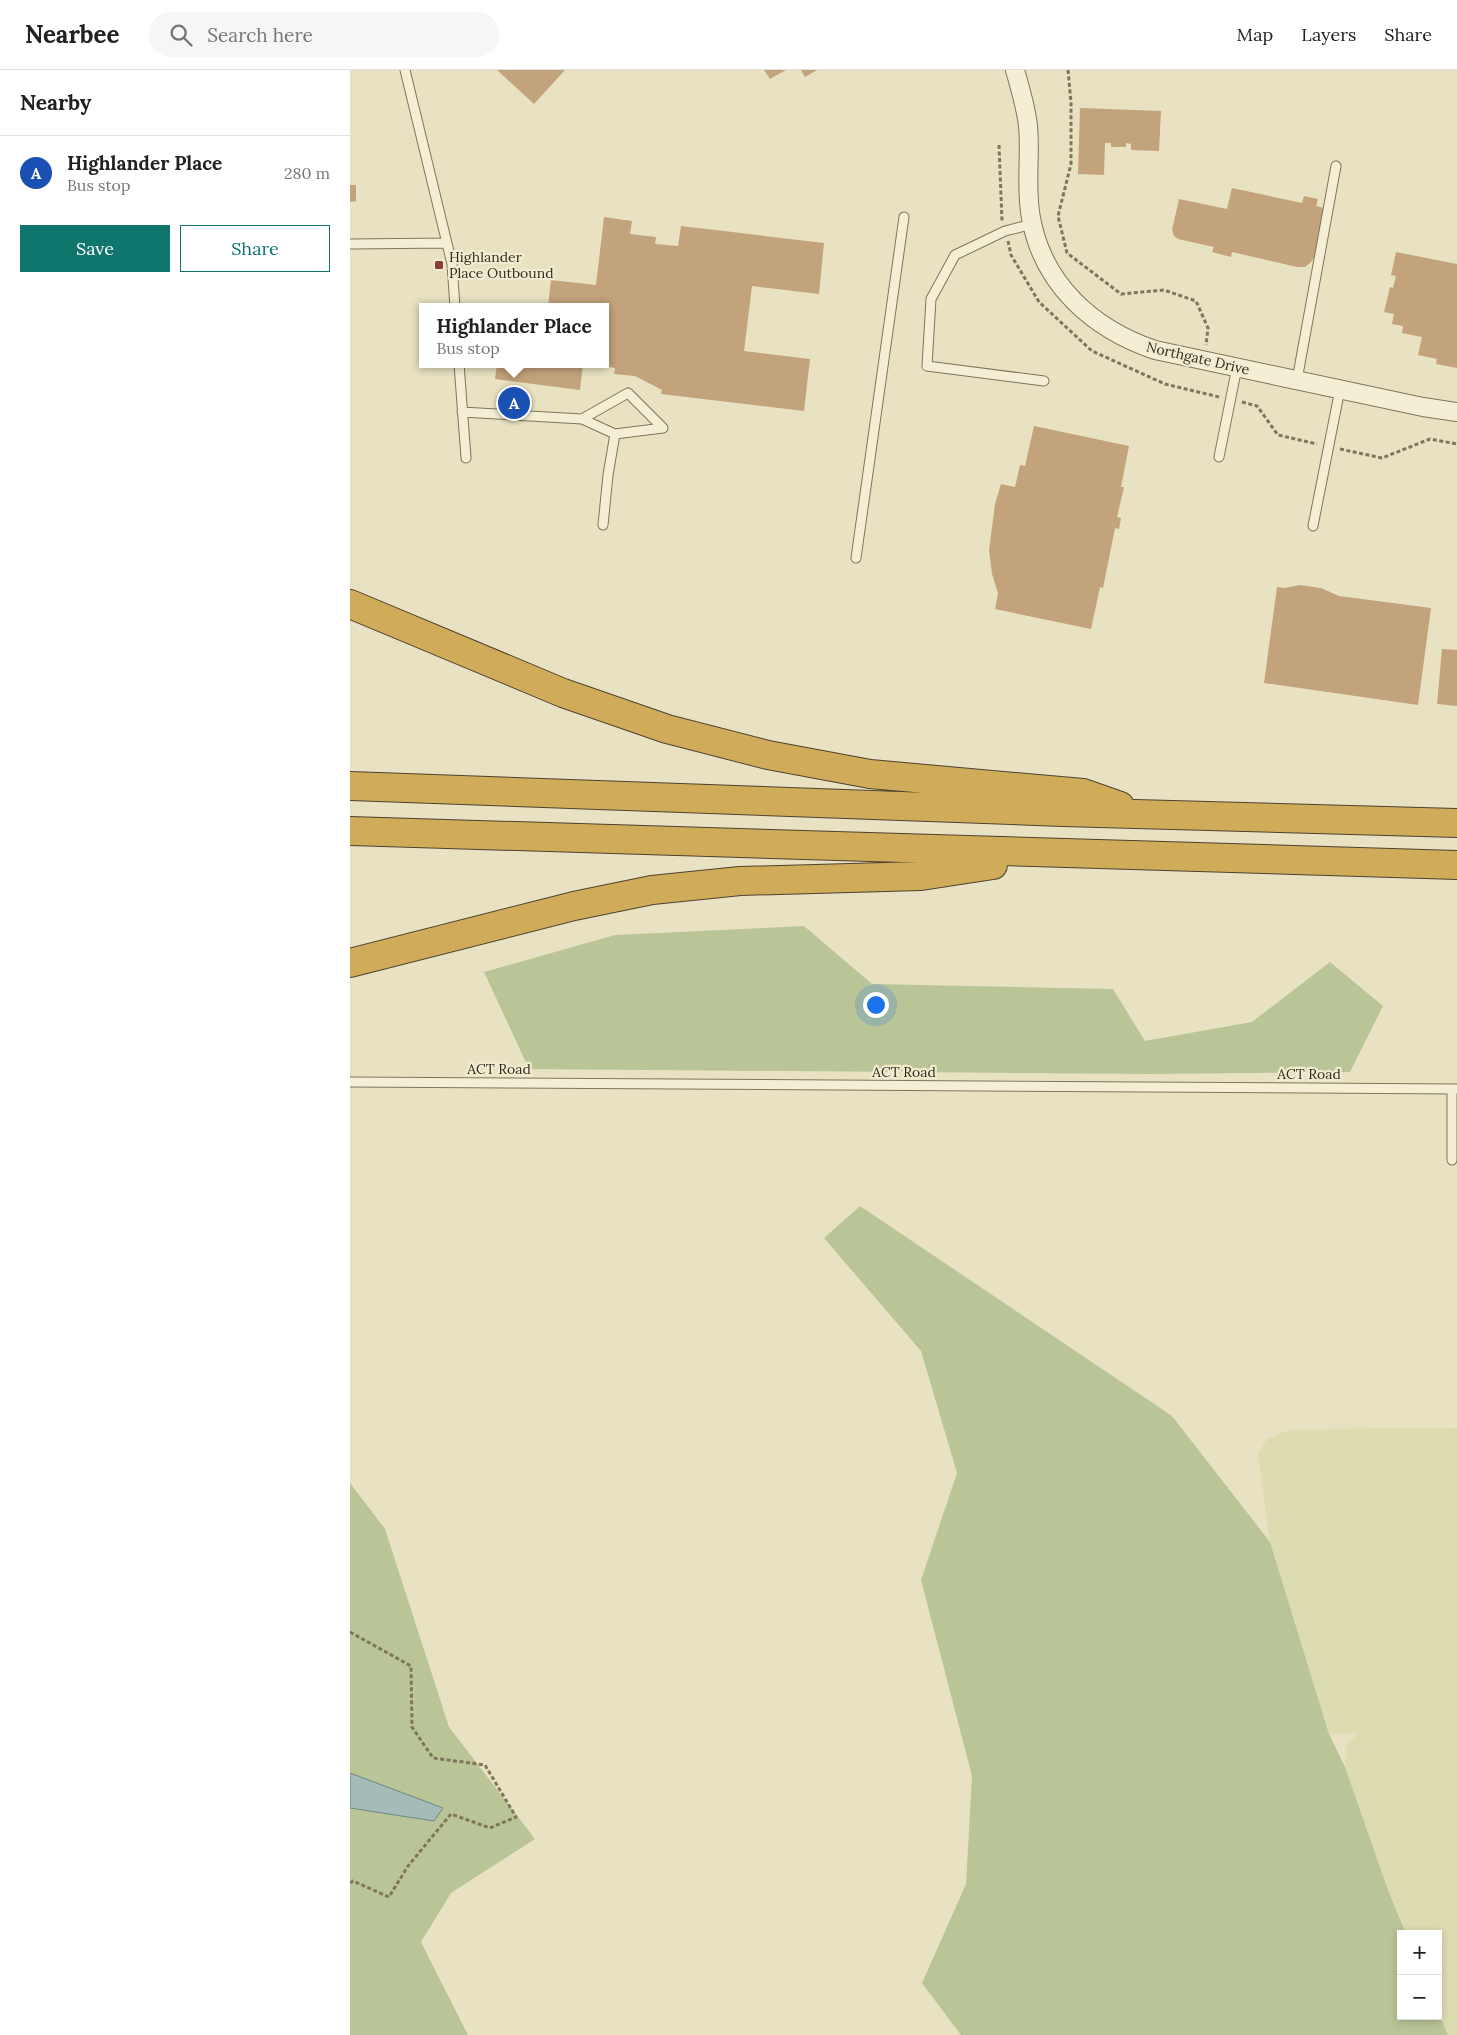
<!DOCTYPE html>
<meta charset="utf-8">
<style>
body{margin:0;font-family:Lora,serif;background:#f6f6f6;color:#202124}
.controls{position:absolute;right:15px;bottom:15px;display:grid;overflow:hidden;border-radius:0px;box-shadow:0 2px 8px #0003}
.controls button{width:45px;height:45px;display:grid;place-items:center;padding:0;border:0;border-bottom:1px solid #e0e0e0;background:#fff;color:#202124;font:25px sans-serif}
.you{position:absolute;left:525px;top:934px;width:18px;height:18px;margin:-12px;border:4px solid #fff;border-radius:50%;background:#1a73e8;box-shadow:0 0 0 8px #1a73e833}
.badge{display:grid;place-items:center;width:32px;height:32px;border-radius:50%;background:#0f766e;color:#fff;font-size:16px;font-weight:700}
.pin{position:absolute;translate:-50% -50%;border:2px solid #fff;box-shadow:0 1px 5px #0006}
.popup{position:absolute;left:69px;top:233px;width:190px;height:65px;box-sizing:border-box;display:grid;place-content:center;border-radius:0px;background:#fff;filter:drop-shadow(0 1px 4px #0005);font-size:16px;white-space:nowrap;color:#757577}
.popup b{font-size:19px;color:#202124}
.popup::after{content:'';position:absolute;left:50%;top:100%;margin-left:-10px;border:10px solid transparent;border-top-color:#fff}
.list{margin:0;padding:0;list-style:none}
h2{display:flex;justify-content:space-between;align-items:center;height:65px;margin:0;padding:0 20px;font-size:21px}
h2 small{font-size:16px;font-weight:400;color:#757577}
.list li{display:grid;grid-template-columns:32px 1fr auto;gap:15px;align-items:center;box-sizing:border-box;height:75px;padding:0 20px;border-top:1px solid #e0e0e0}
.list b{display:block;font-size:19px;white-space:nowrap}
.list p{margin:0;font-size:16px;white-space:nowrap;color:#757577}
.list em{font-size:16px;font-style:normal;color:#757577}
.actions{display:flex;gap:10px;padding:15px 20px}
.actions a{flex:1;padding:11px 0;border:1px solid #0f766e;border-radius:0px;text-align:center;font-size:18px;color:#0f766e}
.actions .main{background:#0f766e;color:#fff}
.icon{flex:none;width:28px;height:28px;fill:none;stroke:currentColor;stroke-width:2;stroke-linecap:round;stroke-linejoin:round}
.map{position:relative;flex:none;width:1107px;height:1965px;overflow:hidden}
header{display:flex;align-items:center;gap:30px;box-sizing:border-box;height:70px;padding:0 25px;background:#fff;border-bottom:1px solid #e0e0e0}
header strong{font-size:24px}
nav{display:flex;gap:28px;margin-inline-start:auto;font-size:18px}
.search{width:350px;height:45px;background:#f6f6f6;display:flex;align-items:center;gap:12px;box-sizing:border-box;padding:0 18px;border-radius:28px;color:#757577;font-size:19px}
main{display:flex}
aside{flex:1;background:#fff}
.map>svg:first-child{display:block}
.farmland{fill:#dddcb0}
.green{fill:#b9c597}
.water{fill:#a4bbb8;stroke:#6c8885}
.building{fill:#c3a37b}
.lines{fill:none;stroke-linecap:round;stroke-linejoin:round}
.lane-casing{stroke:#80745b;stroke-width:11}
.street-casing{stroke:#80745b;stroke-width:20}
.highway-casing{stroke:#4e422f;stroke-width:30}
.path{stroke:#80745b;stroke-width:3;stroke-dasharray:4 2.5;stroke-linecap:butt}
.lane{stroke:#f4efd4;stroke-width:9}
.street{stroke:#f4efd4;stroke-width:18}
.highway{stroke:#d0ac5a;stroke-width:28}
.poi-dot{fill:#883d32;stroke:#f1ecd0;stroke-width:2}
.labels{text-anchor:middle;dominant-baseline:central;stroke-width:4.5;stroke-linejoin:round;paint-order:stroke}
.poi-label{font-size:14px;fill:#312a1e;stroke:#f1ecd0;text-anchor:start}
.street-label{font-size:14px;fill:#312a1e;stroke:#f1ecd0}
</style>
<header>
<strong>Nearbee</strong>
<div class="search"><svg class="icon" aria-label="search" viewBox="0 0 24 24"><circle cx="10" cy="10" r="6"/><path d="M15 15l6 6"/></svg>Search here</div>
<nav><a>Map</a><a>Layers</a><a>Share</a></nav>
</header>
<main>
<aside>
<h2>Nearby<small></small></h2>
<ul class="list">
<li><span class="badge" style="background:#1a4fb4">A</span><div><b>Highlander Place</b><p>Bus stop</p></div><em>280 m</em></li>
</ul>
<div class="actions"><a class="main">Save</a><a>Share</a></div>
</aside>
<div class="map">
<svg width="1107" height="1965" viewBox="0 0 1107 1965">
<rect width="100%" height="100%" fill="#e8e2c2"/>
<!-- farmland -->
<path class="farmland" d="M1107 1358V1965H1098L1088 1942V1864H1056L1038 1820 995 1697 997 1673 1009 1663 979 1664 920 1472 908 1384 917 1369 941 1359Z"/>
<!-- green -->
<path class="green" d="M454 856 522 914 763 919 795 971 902 952 980 892 1033 936 1000 1002 802 1004 179 999 134 902 265 865Z
M510 1136 822 1346 920 1472 979 1664 995 1697 1038 1820 1056 1864H1051V1946H1088V1942L1098 1965H611L572 1913 616 1814 622 1706 571 1510 607 1403 571 1281 474 1168Z
M0 1413 35 1459 99 1657 185 1769 101 1823 71 1872 118 1965H0V1738L84 1751 93 1738 0 1703Z"/>
<!-- water -->
<path class="water" d="M0 1703 93 1738 84 1751 0 1738Z"/>
<!-- building -->
<path class="building" d="M147 0H215L184 34Z
M414 0H436L420 9Z
M451 0H467L455 7Z
M730 38 811 41 809 81 781 80V74L776 73V77H761V73H755L754 105 728 104Z
M0 115H6V131L0 132Z
M882 118 952 133 954 126 968 129 966 136 974 138 964 188 960 193 955 197H947L882 182 881 187 862 182 864 177 828 169 824 166 822 160 829 129 877 139Z
M254 147 282 151 280 164 306 167 305 174 328 176 331 156 474 173 469 224 402 216 394 281 460 289 454 341 311 324 312 320 285 306 264 304 265 298 245 295 255 294V237H198L201 210 246 215Z
M1046 182 1107 194V298L1086 294 1087 289 1068 285 1072 267 1052 263 1053 256 1042 254 1044 244 1034 242 1040 217 1043 218 1046 206 1041 205Z
M147 294H233L230 320 145 309Z
M684 356 779 376 771 417H774L767 447 771 448 769 459 765 458 753 518 750 517 741 559 645 539 648 523 642 504 639 480 645 434 651 414 665 417 670 395 675 396Z
M950 515 971 518 989 526 1081 538 1068 635 914 613 927 517 935 518Z
M1092 579 1107 580V636L1087 634Z"/>
<g class="lines">
<defs>
<path id="lane" d="M55 0 102 194 105 237
M683 154 655 161 605 185 581 229 577 296 694 311
M0 174 97 173
M109 294 116 388
M947 310 986 96
M112 342 232 349 278 323 313 358 265 364 258 405 253 455
M232 349 265 364
M869 387 887 297
M963 456 990 319
M506 488 554 147
M0 1012 1107 1019
M1102 1019V1090"/>
<path id="street" d="M665 0C670 18 676 37 678 56 681 86 675 117 681 148 693 215 743 259 805 280L1073 337 1107 342"/>
<path id="highway" d="M0 534 213 623 317 659 418 685 520 704 733 723 770 736
M0 716 713 742 1107 753
M0 761 1107 795
M0 893 224 836 302 820 390 811 571 806 643 795"/>
</defs>
<!-- lane casing -->
<use href="#lane" class="lane-casing"/>
<!-- street casing -->
<use href="#street" class="street-casing"/>
<!-- highway casing -->
<use href="#highway" class="highway-casing"/>
<!-- path -->
<path class="path" d="M718 0 721 33V94L708 146 717 183 771 224 814 220 846 231 858 258 856 275
M649 75 652 151
M658 171 661 185 689 232 742 281 815 314 869 327
M892 332 907 336 928 365 967 374
M990 379 1032 388 1080 369 1107 374
M0 1562 61 1596 62 1657 83 1688 135 1695 166 1747 140 1758 101 1744 58 1796 39 1827 3 1811 0 1813"/>
<!-- lane -->
<use href="#lane" class="lane"/>
<!-- street -->
<use href="#street" class="street"/>
<!-- highway -->
<use href="#highway" class="highway"/>
</g>
<!-- markers -->
<rect class="poi-dot" x="84" y="190" width="10" height="10" rx="2.5"/>
<g class="labels">
<!-- poi labels -->
<g class="poi-label">
<text x="99" y="187">Highlander<tspan x="99" dy="16">Place Outbound</tspan></text>
</g>
<!-- street labels -->
<g class="street-label">
<text transform="translate(848 288) rotate(13)">Northgate Drive</text>
<text x="149" y="999">ACT Road</text>
<text x="554" y="1002">ACT Road</text>
<text x="959" y="1004">ACT Road</text>
</g>
</g>
</svg>
<div class="controls">
<button>+</button>
<button>−</button>
</div>
<div class="you"></div>
<div class="pin badge" style="left:164px;top:333px;background:#1a4fb4">A</div>
<div class="popup"><b>Highlander Place</b>Bus stop</div>
</div>
</main>
